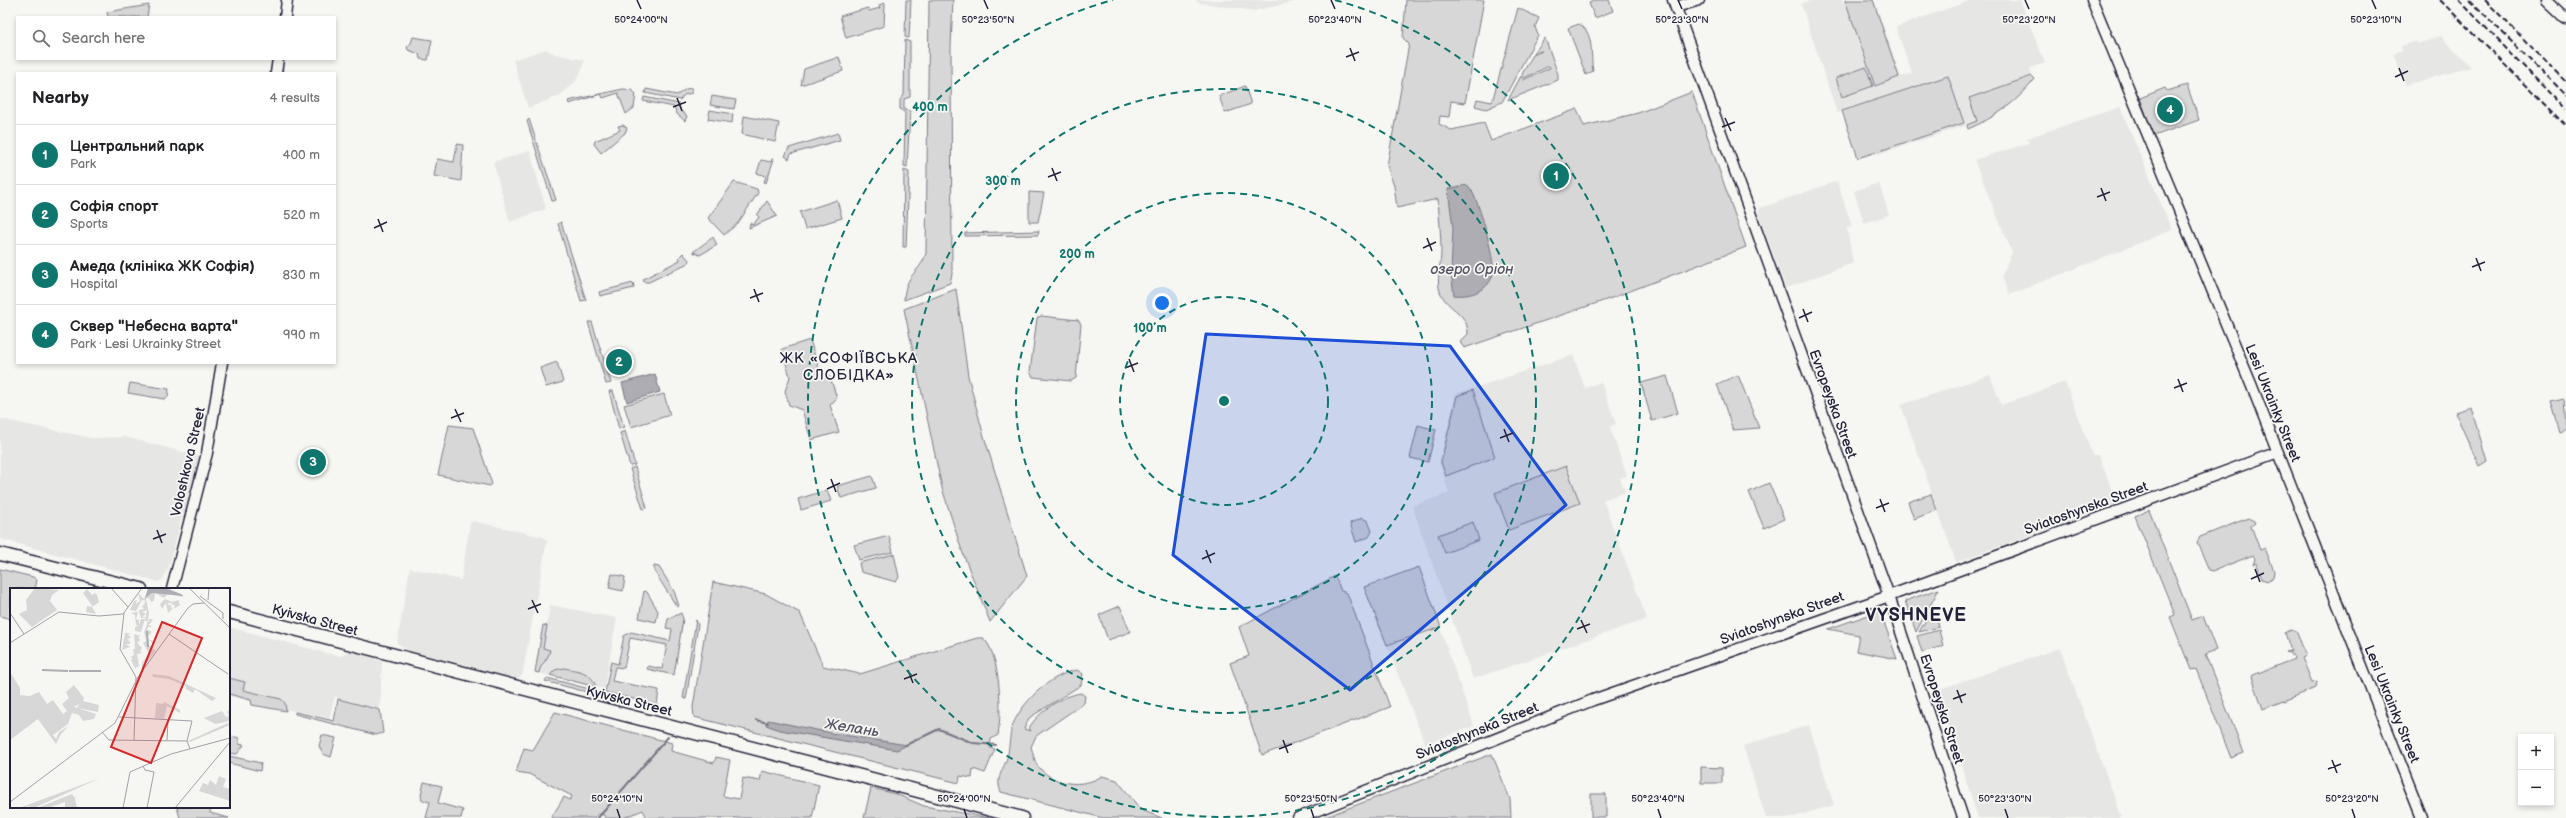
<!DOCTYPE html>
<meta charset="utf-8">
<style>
body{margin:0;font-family:"Balsamiq Sans",sans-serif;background:#f6f6f6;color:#202124}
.controls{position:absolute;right:12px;bottom:12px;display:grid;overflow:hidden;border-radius:0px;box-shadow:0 2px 6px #0003}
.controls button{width:36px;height:36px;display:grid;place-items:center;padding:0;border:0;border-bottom:1px solid #e0e0e0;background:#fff;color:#202124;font:20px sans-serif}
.you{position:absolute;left:1162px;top:303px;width:14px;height:14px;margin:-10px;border:3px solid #fff;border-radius:50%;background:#1a73e8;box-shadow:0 0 0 6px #1a73e833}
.badge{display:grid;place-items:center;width:26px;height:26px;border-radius:50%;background:#0f766e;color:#fff;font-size:13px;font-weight:700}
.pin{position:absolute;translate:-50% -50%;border:2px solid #fff;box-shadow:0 1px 4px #0006}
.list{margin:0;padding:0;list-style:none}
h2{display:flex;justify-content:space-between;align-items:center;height:52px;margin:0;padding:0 16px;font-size:17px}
h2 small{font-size:13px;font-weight:400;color:#757577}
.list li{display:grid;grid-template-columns:26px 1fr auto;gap:12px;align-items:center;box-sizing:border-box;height:60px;padding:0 16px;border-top:1px solid #e0e0e0}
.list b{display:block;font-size:15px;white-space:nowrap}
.list p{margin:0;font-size:13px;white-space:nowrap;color:#757577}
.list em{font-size:13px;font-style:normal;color:#757577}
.icon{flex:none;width:22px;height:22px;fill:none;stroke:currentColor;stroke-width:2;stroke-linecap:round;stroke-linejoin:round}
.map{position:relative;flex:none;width:2566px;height:818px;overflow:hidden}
.search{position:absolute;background:#fff;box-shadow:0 2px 6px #0003;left:16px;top:16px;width:320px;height:44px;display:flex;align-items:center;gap:10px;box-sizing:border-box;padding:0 14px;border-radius:0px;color:#757577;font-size:15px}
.panel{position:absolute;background:#fff;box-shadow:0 2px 6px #0003;left:16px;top:72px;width:320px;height:292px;border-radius:0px}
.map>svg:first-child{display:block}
.built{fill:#e6e6e4}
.green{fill:#d7d7d7;stroke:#7c7c89}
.water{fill:#adadb3;stroke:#757583}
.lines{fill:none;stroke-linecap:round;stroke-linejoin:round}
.stream{stroke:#757583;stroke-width:2}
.minor-casing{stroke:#22223b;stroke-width:13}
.major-casing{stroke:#22223b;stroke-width:15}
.minor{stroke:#f6f6f2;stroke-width:10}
.major{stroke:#f6f6f2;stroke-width:12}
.rail{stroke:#22223b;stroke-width:2;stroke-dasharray:6 3;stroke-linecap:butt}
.marked{fill:#1d4ed8;fill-opacity:0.2;stroke:#1d4ed8;stroke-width:3;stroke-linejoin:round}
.ticks{fill:none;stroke:#22223b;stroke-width:1.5}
.ring{fill:none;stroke:#0f766e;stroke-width:2;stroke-dasharray:7 5}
.labels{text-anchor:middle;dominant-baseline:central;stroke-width:3.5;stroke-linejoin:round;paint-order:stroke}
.street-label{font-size:14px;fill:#22223b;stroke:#f6f6f2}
.water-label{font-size:15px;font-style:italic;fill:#535365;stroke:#f6f6f2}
.neighbourhood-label{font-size:15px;letter-spacing:1px;fill:#22223b;stroke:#f6f6f2}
.district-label{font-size:18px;font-weight:bold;letter-spacing:1px;fill:#22223b;stroke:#f6f6f2}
.inset-river{fill:none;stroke:#adadb3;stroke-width:2}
.inset-road{fill:none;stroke:#a1a1a9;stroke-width:1}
.view{fill:#d62828;fill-opacity:0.15;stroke:#d62828;stroke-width:2}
.inset-edge{fill:none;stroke:#22223b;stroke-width:2}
.ticks-label{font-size:10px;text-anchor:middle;fill:#22223b;stroke:#f6f6f2;stroke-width:3.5;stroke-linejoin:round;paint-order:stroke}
.centre{fill:#0f766e;stroke:#f6f6f2;stroke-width:2}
.ring-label{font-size:12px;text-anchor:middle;font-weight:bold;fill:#0f766e;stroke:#f6f6f2;stroke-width:3.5;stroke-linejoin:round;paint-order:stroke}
</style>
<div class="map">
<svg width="2566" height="818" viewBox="0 0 2566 818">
<rect width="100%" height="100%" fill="#f6f6f2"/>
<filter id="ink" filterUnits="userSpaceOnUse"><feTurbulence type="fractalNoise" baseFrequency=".025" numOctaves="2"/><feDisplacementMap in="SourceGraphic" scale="8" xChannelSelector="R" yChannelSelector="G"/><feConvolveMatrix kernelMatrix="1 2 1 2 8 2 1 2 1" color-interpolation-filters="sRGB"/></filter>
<g filter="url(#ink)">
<!-- built -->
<path class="built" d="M1196 0H1302L1254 11 1196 2Z
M1812 0H1874L1901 77 1912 73 1896 27 1972 0H2020L2045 63 2030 68 2032 76 1986 92 1977 122 1878 154 1861 106 1837 113 1801 4Z
M2441 36 2471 67 2406 85 2393 54 2402 50 2401 46 2416 41 2417 44Z
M546 49 555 54 584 60 582 70 575 82 559 96 528 108 513 60Z
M2120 107 2172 230 2009 295 2002 276 2012 252 1974 160 2029 143 2027 138Z
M530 151 546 209 510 222 493 162Z
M1837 181 1852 226 1847 228 1853 263 1786 288 1758 214 1760 208Z
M1879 183 1889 215 1864 223 1854 191Z
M1573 355 1585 388 1601 382 1616 424 1610 427 1627 476 1620 478 1625 492 1603 500 1647 619 1473 679 1412 506 1449 493 1439 462 1456 394Z
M1990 375 2001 405 2065 382 2092 455H2099L2117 504 1956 562 1901 405Z
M0 419 91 438 125 437 199 456 201 463 188 513H183L169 566 163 579 159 582 0 539Z
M473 521 543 537 547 541 522 676 517 679 409 651 397 643 410 568 461 580 470 523Z
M1419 567 1474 726 1425 744 1364 587Z
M550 605 617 618 604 689 539 673Z
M229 627 330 654 342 656 347 651 382 660 380 710 338 699 335 696 329 719 229 696Z
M2060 648 2122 818H1978L1937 690Z
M1809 725 1834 805 1790 818H1766L1743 746Z"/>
<!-- green -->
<path class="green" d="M906 0H911L909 38 905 37Z
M929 0H953L951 47 952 274 950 283 904 300C905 273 920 274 926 253Z
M1406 0H1484L1465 103 1451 101 1449 117 1440 116 1439 124 1451 130 1484 123 1491 141 1577 109 1584 126 1638 113 1692 92 1746 247 1609 299 1464 348 1460 342 1468 334C1468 310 1444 310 1439 288 1437 275 1441 264 1441 251 1441 234 1439 216 1438 199L1397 208 1394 186 1387 166 1409 44 1403 38Z
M1596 0H1609L1613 11 1595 18 1589 3Z
M1845 0H1873L1899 77 1875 86Z
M885 3 884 26 846 38 840 16 868 8 869 11 880 8 879 5Z
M149 5 147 17H108L107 12Z
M1518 8 1539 18 1535 27 1538 35 1502 102 1486 109 1475 106 1477 99 1492 102Z
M1579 24C1595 33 1590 56 1593 71L1586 75 1568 28Z
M413 37 432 40 428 60 420 59 419 54 408 50 407 47 411 43Z
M1545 38 1558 74V80L1508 100 1521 76 1523 80 1550 68 1549 66 1524 78 1522 74 1533 55 1542 51 1534 53Z
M905 40 910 42V97L904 99V110L910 111 907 167 904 166 905 113 900 109V100L904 95Z
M839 57 843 71 801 85 804 69Z
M1866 67 1873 86 1842 97 1836 78Z
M1948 76 1964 123 1858 158 1842 111Z
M2032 76 2035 79C2016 103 1996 117 1968 129L1967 125 1977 121 1969 98Z
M2187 85 2199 120 2154 136 2140 98 2165 88 2167 91Z
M1245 86 1251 104 1225 113 1219 96Z
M692 88V93L684 95 680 100 645 93 646 89 677 95 686 89Z
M623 89 632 90 636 94 634 108 626 114 618 93 603 98 601 94 569 104 568 101Z
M712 96 736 100 734 109 710 105Z
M644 97 679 104 681 111 687 116 685 121 677 114 674 107 643 101Z
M710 110 733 114 732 123 708 119Z
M744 116 779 123 775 142 742 134Z
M529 119 556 200 552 201 527 121Z
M623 125 627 128 625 133 601 153 594 144 595 141 620 130 618 126Z
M838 133 840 140 791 154 789 159 785 156 789 148Z
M457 144 463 145 461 181 434 176 437 159 454 162Z
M772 159H774L766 183 764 182 766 176 757 173 761 160 771 162Z
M904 170 909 172 906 247H903Z
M734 182 757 189 758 193 738 223 724 235 708 218Z
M1029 192 1044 193 1038 222H1029Z
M837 200 842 218 805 229 800 212Z
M767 201 777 216 749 228 750 223 753 225 759 217 757 215Z
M561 222 586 300 581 301 558 224Z
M1039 231 1038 235 965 236V233Z
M713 237 717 245 700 255 693 252Z
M683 253 689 260 688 263 649 282H644L643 279 680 260 679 257Z
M633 283 634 288 600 296 599 292Z
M956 289 968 376 983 433 1027 576 990 622 962 551 942 488 904 309Z
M1041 316 1078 320 1081 324 1076 378 1071 381 1033 377 1030 372 1037 318Z
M588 322H592L611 383 606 384Z
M810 340 820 372 830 377 837 398 830 405 839 432 811 440 802 410 789 405 785 391 790 377 782 349Z
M557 362 563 382 546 387 540 368Z
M1738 375 1759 428 1733 430 1717 384Z
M1667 376 1678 413 1652 421 1641 383Z
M130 383 169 389 168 397 164 399 128 393Z
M1473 390 1495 457 1446 476 1441 462 1457 396Z
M609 391H613L624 427 619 429Z
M664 394 670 415 631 427 624 405Z
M2564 399 2566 428 2560 433 2551 402Z
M2471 407 2487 461 2479 466 2455 412Z
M449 425 473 428 492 484 490 486 438 475Z
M1418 425 1436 430 1428 462 1410 458Z
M625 431 635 465 630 466 620 433Z
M1566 466 1580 503 1509 530 1495 493Z
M635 467 647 508 643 509 630 469Z
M872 476 876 488 841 498 837 486Z
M1769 483 1784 519 1764 528 1749 492Z
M827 490 831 501 801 510 798 499Z
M1931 494 1937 510 1914 519 1908 502Z
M2149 510 2192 620 2203 616 2216 650 2205 654 2244 753 2231 758 2196 669 2191 670 2170 617 2175 615 2135 516Z
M1362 518 1368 521 1372 531 1369 537 1356 542 1350 523Z
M2248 518 2254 521 2255 523 2251 526 2260 550 2265 548 2274 571 2273 577 2267 581 2262 579 2256 563 2253 565 2255 559 2253 555 2213 571 2209 570 2197 542 2200 537Z
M1473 522 1479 540 1445 553 1438 535Z
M889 536 893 552 859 560 854 545Z
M894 554 899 577 896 582 861 572 859 563Z
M654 566 659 567 674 591 679 606 677 607 654 571Z
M1419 567 1441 627 1387 645 1364 587Z
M0 569 33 577 37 580 35 589H11V619L0 616Z
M612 574 625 577 623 591 609 588Z
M1335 576 1341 591 1347 593 1390 707 1262 755 1230 663 1249 656 1239 627Z
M713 582 766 594 800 613 823 666 860 674 977 638H983C1001 654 1002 712 998 735L991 739 990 748 995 749 985 773 973 769 972 778 960 776 959 783 694 717 693 707Z
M1939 589 1916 632 1905 601Z
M644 591 647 592 658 611 656 622 639 618Z
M1120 606 1130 632 1108 640 1099 615Z
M1934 606 1939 627 1919 632Z
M1880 611 1897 659 1856 651 1859 635 1828 629Z
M681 613 683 619 674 675 647 669 648 666 662 669 667 645 630 638 624 668 615 667 612 681 659 690 657 705 605 692 611 662 618 664 624 636 631 632 670 641 672 629 666 628 668 619Z
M696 620 698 625 686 699 683 698Z
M543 625 547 626 543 648 550 650C548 661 540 664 539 673L535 672Z
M1939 630 1943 646 1922 652 1917 636Z
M2291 630 2297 632 2306 656 2302 658 2312 682 2317 681 2316 688 2263 709 2252 677 2253 675 2294 659 2293 655 2286 652 2291 651 2285 633Z
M564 668C579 671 591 671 596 687L550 675 555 670Z
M1077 670 1083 674 1081 685 1029 718 1024 729 1031 731 1029 728C1039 711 1062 696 1081 693L1085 696 1084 703 1036 736 1031 747C1033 752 1034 760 1037 765 1052 785 1082 789 1102 776L1117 780 1141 810 1162 818H1103L1001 792C995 779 1003 770 1007 758 1010 746 1009 732 1014 722 1025 699 1052 674 1077 670Z
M229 678 245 682 243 690 281 699 285 703 286 711 252 705 251 700 229 694Z
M547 678 597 691 598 695 545 681Z
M338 699 380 710 383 733 376 735 295 714V712L334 721Z
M555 712 672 743 671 751 714 763 716 757 730 760 723 796 739 799 743 778 760 781 762 771 819 785 812 818H647L643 810 623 818H605L603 814H598L594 818H551L564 797 570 800 572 796 529 774 516 772 524 748 533 750Z
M322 735 336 738 331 757 323 754 319 746Z
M231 736 239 738V744L244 745 237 754 229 753Z
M1492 754 1510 799 1511 818H1322Z
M229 756 261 763 260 771 229 763Z
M1701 767 1722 768V783H1701Z
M424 782 442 786 438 803 463 810 461 818H426L430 802 422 800 421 795Z
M871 788 896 794 924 806 989 818H864Z
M1591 794H1606V817H1591Z
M177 807H211L210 813 229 818H180Z"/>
<!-- water -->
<path class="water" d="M1467 185C1477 190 1496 262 1493 274 1489 291 1470 297 1454 295L1451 273 1453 228 1448 189Z
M655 374 660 392 627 402 622 383Z
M768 720 831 733 907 745 897 750 780 730 766 725Z"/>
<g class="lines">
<!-- stream -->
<path class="stream" d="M756 720 768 723
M906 745 939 729 973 743 996 745
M598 818 668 737"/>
<defs>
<path id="minor" d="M1673 0 1889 596 1963 818
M2092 0 2251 384 2422 818
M2547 0 2566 18
M1676 7 1699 0
M285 17 287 0
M276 73 278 59
M172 589 207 453 222 363
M1298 818 1593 700 1889 596 2278 452"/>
<path id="major" d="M0 554 141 589
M229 612 1022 818"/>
</defs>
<!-- minor casing -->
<use href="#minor" class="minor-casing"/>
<!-- major casing -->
<use href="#major" class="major-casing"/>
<!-- minor -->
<use href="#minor" class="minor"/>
<!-- major -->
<use href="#major" class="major"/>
<!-- rail -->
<path class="rail" d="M2440 0 2566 126
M2459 0 2566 110
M2470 0 2566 96
M2485 0 2566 82"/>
</g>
</g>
<!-- marked area -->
<path class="marked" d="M1206 334 1450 346 1566 505 1350 690 1173 555Z"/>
<!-- ticks -->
<path class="ticks" d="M637 0 641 9M984 0 988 9M1331 0 1335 9M1678 0 1682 9M2025 0 2029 9M2372 0 2376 9M1350 48 1355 61M1346 57 1359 52M2399 68 2404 81M2395 77 2408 71M677 98 682 111M673 107 686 102M1725 118 1731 131M1722 127 1735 122M1052 168 1057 181M1048 177 1061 172M2101 188 2106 201M2097 197 2110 192M378 219 383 232M374 228 387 222M1427 238 1432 251M1423 248 1436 242M2476 258 2481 271M2472 267 2485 262M754 289 759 302M750 298 763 293M1803 309 1808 322M1799 318 1812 312M1129 359 1134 372M1125 368 1138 363M2178 379 2183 392M2174 388 2187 383M455 409 461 422M451 418 464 413M1504 429 1509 442M1500 438 1513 433M831 479 836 492M827 489 840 483M1880 499 1885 512M1876 508 1889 503M157 530 162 543M153 539 166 534M1206 550 1211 563M1202 559 1215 553M2255 569 2260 582M2251 579 2264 573M532 600 538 613M528 609 541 604M1581 620 1587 633M1577 629 1590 624M908 670 913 683M904 679 917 674M1957 690 1962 703M1953 699 1966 694M1283 740 1288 753M1279 749 1292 744M2332 760 2337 773M2328 769 2341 764M617 809 620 818M964 809 967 818M1311 809 1314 818M1658 809 1661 818M2005 809 2008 818M2352 809 2355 818"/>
<!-- distance rings -->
<g class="ring">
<circle cx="1224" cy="401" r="104"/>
<circle cx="1224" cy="401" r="208"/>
<circle cx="1224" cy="401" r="312"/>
<path d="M1335 0A416 416 0 1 1 1113 0"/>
</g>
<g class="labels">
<!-- street labels -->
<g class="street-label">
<text transform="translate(2273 403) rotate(68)">Lesi Ukrainky Street</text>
<text transform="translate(1833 404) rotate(70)">Evropeyska Street</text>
<text transform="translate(188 462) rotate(-77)">Voloshkova Street</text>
<text transform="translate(2086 508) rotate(-20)">Sviatoshynska Street</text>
<text transform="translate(1782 618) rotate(-20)">Sviatoshynska Street</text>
<text transform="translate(315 620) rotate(15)">Kyivska Street</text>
<text transform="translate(629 701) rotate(14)">Kyivska Street</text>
<text transform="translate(2392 704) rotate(68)">Lesi Ukrainky Street</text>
<text transform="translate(1942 709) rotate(72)">Evropeyska Street</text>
<text transform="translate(1477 731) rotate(-22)">Sviatoshynska Street</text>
</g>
<!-- water labels -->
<g class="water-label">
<text x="1472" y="269">озеро Оріон</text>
<text transform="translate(852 728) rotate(9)">Желань</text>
</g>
<!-- neighbourhood labels -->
<g class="neighbourhood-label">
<text x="849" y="358">ЖК «СОФІЇВСЬКА<tspan x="849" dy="17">СЛОБІДКА»</tspan></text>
</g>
<!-- district labels -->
<g class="district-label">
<text x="1916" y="615">VYSHNEVE</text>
</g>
</g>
<!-- overview -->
<g transform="translate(10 588)">
<rect width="220" height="220" fill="#f6f6f2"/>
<path d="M25 0 49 2 42 7 40 13 47 22 22 39 9 26 17 22 16 12ZM137 0 134 9 142 5 172 7 155 0H161V2L173 7V9L158 6 154 10 145 5 144 13 141 14 139 10 136 11 139 25 138 32 140 34 139 31H143L140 36H138L142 39H138L137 42 141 43V46L136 48V51L144 53V56L139 52 138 56 146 63 137 74 133 75 136 77 132 81V75L139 65 133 55 136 53 134 44 138 33H135L137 22 132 24 136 26 132 29H135V30H131L130 27 129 22 134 21 132 18 136 15 133 16 136 13 132 12 126 23 120 22 124 13 127 12 126 16 130 13 128 5 134 11H135L134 9ZM77 1 82 7 85 5 87 7 89 14 82 19 86 26 76 24 77 18 83 19 73 5ZM155 11 162 14 169 12V16H171L164 21 165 18 159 14 158 17H162L160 19 163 20 158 25 156 15 152 21 150 16ZM126 24H128L126 31 129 32V37L131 31H135L131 44 125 43V39L129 37H126L125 27 121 25ZM115 45H122L118 46 121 50 117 51 120 54V56H116L120 59 112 62ZM124 46 131 48 128 49 130 52 127 55 132 60 130 63 132 65 127 66 129 78 125 80 121 72 123 70H120L124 67 123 61H125ZM0 84 10 100V107L20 108 29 104 37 116 43 112 53 126 57 123 52 116 59 110 56 104 64 97 74 110 73 113 89 117 88 124 67 120 69 116 64 119 86 126 84 131 73 133 69 127 62 125 58 136 43 147 46 151 49 144 59 138 51 146 46 156 28 131 0 152ZM142 86 159 88 206 110 202 113 185 101 183 105 176 101V98L159 91 143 89ZM154 114 170 122V125L157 118 154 131 145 130 146 115 153 116ZM220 121V132L216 134 205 136 194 130 212 123 216 129 219 128 217 124ZM220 134V137L180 154 178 153ZM209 188 216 191 213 199 220 201V213L189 203 193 195 198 197 200 192 206 197ZM90 190 24 220H18L20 218 9 220ZM62 206 65 210 68 207 65 211 67 220H55V214L38 220H27Z" fill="#d7d7d7"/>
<path d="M138 0H155L171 6 173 8 142 5 135 10Z" fill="#adadb3"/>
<path class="inset-river" d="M137 43 138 59M32 82 58 83M59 83H91"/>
<path class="inset-road" d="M101 0 118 19M179 0 220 40M190 8 213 25V31M198 12 199 0M0 25 14 46M114 25 110 61 126 89 124 152M159 46 218 86M0 55 49 24 89 28 113 26 132 0M109 129 182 133 177 153 180 161M92 144 99 152 177 153M157 152 158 132M133 178 135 182 144 184 137 220M0 214 105 135 128 89 178 20 183 16 194 15M113 220 120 184 161 166 220 150M165 220 220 154"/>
<path class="view" d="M152 34 192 50 141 175 101 159Z"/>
<rect width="220" height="220" class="inset-edge"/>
</g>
<g class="ticks-label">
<text x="641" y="23">50°24'00"N</text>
<text x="988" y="23">50°23'50"N</text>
<text x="1335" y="23">50°23'40"N</text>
<text x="1682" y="23">50°23'30"N</text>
<text x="2029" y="23">50°23'20"N</text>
<text x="2376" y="23">50°23'10"N</text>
<text x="617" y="802">50°24'10"N</text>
<text x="964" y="802">50°24'00"N</text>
<text x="1311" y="802">50°23'50"N</text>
<text x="1658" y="802">50°23'40"N</text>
<text x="2005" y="802">50°23'30"N</text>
<text x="2352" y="802">50°23'20"N</text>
</g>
<circle cx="1224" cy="401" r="6" class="centre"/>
<g class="ring-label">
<text x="930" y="111">400 m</text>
<text x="1003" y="185">300 m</text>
<text x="1077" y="258">200 m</text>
<text x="1150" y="332">100 m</text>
</g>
</svg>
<div class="controls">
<button>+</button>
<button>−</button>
</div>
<div class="you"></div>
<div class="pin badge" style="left:1556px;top:176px">1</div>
<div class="pin badge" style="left:619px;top:362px">2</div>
<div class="pin badge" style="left:313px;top:462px">3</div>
<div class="pin badge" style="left:2170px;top:110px">4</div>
<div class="search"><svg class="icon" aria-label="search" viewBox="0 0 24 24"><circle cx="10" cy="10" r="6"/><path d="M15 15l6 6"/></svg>Search here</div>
<section class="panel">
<h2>Nearby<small>4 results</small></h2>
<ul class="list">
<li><span class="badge">1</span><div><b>Центральний парк</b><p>Park</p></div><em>400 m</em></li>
<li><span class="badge">2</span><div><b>Софія спорт</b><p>Sports</p></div><em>520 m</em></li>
<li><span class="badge">3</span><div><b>Амеда (клініка ЖК Софія)</b><p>Hospital</p></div><em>830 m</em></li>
<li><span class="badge">4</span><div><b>Сквер &quot;Небесна варта&quot;</b><p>Park · Lesi Ukrainky Street</p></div><em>990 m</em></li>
</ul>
</section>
</div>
